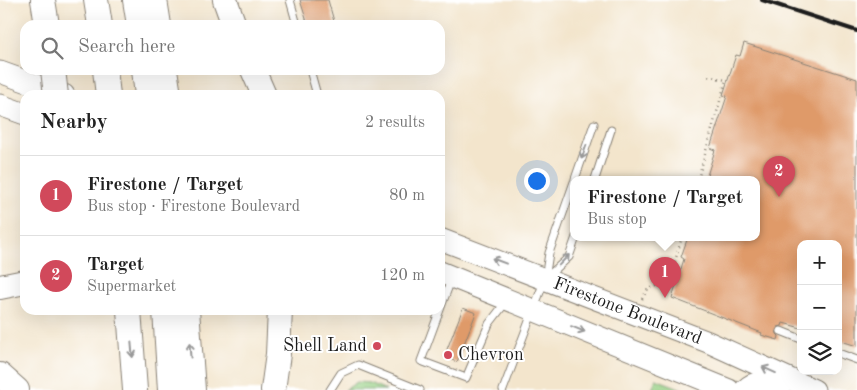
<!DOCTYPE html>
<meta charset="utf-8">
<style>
body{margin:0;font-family:"Old Standard TT",serif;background:#f6f6f6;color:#222}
.controls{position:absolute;right:15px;bottom:15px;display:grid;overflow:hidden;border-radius:10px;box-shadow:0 5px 20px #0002}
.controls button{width:45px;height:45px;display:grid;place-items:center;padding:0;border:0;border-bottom:1px solid #e0e0e0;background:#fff;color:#222;font:25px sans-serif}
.you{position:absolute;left:536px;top:180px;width:18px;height:18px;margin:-12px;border:4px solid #fff;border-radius:50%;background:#1a73e8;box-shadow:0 0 0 8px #1a73e833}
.badge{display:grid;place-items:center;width:32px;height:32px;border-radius:50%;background:#d1495b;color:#fff;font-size:16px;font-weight:700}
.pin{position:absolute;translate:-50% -41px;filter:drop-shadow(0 1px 2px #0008)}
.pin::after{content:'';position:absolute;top:26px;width:18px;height:15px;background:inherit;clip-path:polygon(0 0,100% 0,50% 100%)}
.popup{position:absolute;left:570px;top:176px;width:190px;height:65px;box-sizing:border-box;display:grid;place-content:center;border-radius:10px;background:#fff;filter:drop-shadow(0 1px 4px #0005);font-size:16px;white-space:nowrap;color:#767676}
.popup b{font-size:19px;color:#222}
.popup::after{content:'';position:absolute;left:50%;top:100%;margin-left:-10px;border:10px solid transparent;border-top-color:#fff}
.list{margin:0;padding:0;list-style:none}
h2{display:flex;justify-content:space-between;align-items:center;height:65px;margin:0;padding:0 20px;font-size:21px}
h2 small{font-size:16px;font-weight:400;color:#767676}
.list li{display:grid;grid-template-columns:32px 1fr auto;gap:15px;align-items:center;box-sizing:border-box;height:80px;padding:0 20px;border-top:1px solid #e0e0e0}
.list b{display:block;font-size:19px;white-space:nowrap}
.list p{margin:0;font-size:16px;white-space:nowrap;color:#767676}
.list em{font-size:16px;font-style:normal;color:#767676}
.icon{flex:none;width:28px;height:28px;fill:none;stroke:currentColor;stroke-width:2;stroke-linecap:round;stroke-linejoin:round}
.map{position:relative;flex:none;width:857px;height:390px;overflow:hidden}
.search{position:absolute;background:#fff;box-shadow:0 5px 20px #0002;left:20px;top:20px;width:425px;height:55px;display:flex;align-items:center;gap:12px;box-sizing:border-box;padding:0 18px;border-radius:15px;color:#767676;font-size:19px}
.panel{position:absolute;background:#fff;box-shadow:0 5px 20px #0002;left:20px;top:90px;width:425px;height:225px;border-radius:15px}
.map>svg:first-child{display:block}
.green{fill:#96cf83;stroke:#597650}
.building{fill:#df9a69}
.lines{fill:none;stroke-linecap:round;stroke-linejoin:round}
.service-casing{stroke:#888074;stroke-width:9}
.primary-casing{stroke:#888074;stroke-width:23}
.motorway-casing{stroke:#888074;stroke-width:26}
.path{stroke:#888074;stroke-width:2.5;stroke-dasharray:1 4;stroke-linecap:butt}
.service{stroke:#fff;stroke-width:7}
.primary{stroke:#fff;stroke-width:21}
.motorway{stroke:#fff;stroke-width:24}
.rail{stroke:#1c1c1c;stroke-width:4}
.motorway-bridge-casing{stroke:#888074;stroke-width:26;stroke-linecap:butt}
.motorway-bridge{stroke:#fff;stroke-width:24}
.oneway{stroke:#999}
.poi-dot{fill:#d1495b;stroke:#fff;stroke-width:2}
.labels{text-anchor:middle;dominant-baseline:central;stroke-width:4;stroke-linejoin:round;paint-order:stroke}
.street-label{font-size:18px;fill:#1c1c1c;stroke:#fff}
.poi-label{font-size:18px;fill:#1c1c1c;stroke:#fff;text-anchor:end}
</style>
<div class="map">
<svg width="857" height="390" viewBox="0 0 857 390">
<rect width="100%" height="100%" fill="#fff"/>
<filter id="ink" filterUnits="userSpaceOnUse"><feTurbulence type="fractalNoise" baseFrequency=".02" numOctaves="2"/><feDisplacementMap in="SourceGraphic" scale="10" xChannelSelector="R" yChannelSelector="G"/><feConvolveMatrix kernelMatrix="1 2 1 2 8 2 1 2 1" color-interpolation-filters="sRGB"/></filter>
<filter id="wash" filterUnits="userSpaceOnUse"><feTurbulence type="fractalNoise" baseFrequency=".0096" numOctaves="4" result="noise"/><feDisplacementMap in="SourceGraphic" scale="20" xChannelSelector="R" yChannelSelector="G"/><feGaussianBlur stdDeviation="1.12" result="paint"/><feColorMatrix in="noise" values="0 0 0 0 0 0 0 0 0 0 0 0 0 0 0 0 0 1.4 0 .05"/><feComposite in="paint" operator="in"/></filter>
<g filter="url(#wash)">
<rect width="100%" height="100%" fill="#f3e5cc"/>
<!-- green -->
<path class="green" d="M656 378V379L685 390H652Z
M357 382 370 383 386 390H345Z"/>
<g id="blocks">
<!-- building -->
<path class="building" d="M300 0H328L335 25H308Z
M744 43 857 79V346L838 340V244H801V328L783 323 782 326 778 327 776 330 777 334 779 336 778 340 761 335 762 333 672 298 684 259 681 257 688 237H756V179H706L715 150 710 148 727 96 723 95 736 55 740 56Z
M463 308 476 313 457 362 444 357Z"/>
</g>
</g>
<g filter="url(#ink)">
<use href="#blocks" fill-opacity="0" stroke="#888074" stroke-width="1"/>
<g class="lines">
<defs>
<path id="service" d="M290 0 297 25
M310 70 317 95
M575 179 594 124
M595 179 611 130
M547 277 569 257 576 237
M451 280 421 361 466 378 489 324 506 302
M781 331 801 339
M838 353 857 360
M330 390 341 373 358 365 420 390
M503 390 545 279 549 253 574 182"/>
<g id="primary">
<path d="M0 72 64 95"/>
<path d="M0 105 25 114"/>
<path id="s1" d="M440 239 708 342 814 390"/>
<path d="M440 272 729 390"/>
<path d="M745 390C757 378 764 384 779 390"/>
</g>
<path id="motorway" d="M43 0 47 25
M96 0 100 25
M135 0 139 25
M155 0 159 25
M225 0 234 25
M105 70 108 95
M144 70 147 95
M165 70 169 95
M253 70 264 95
M0 287 25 282
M129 310 135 390
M165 310 170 390
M187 310 193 390
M0 375 17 390
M273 390 278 354 280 310"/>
</defs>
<!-- service casing -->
<use href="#service" class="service-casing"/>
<!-- primary casing -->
<use href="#primary" class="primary-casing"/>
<!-- motorway casing -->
<use href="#motorway" class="motorway-casing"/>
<!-- path -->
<path class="path" d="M698 179 726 80 707 76
M642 299 648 289 669 282 682 237"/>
<!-- service -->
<use href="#service" class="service"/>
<!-- primary -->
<use href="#primary" class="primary"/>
<!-- motorway -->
<use href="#motorway" class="motorway"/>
<!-- rail -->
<path class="rail" d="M762 0 857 31"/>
<defs>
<path id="motorway-bridge" d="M53 70 56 95"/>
</defs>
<!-- motorway-bridge casing -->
<use href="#motorway-bridge" class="motorway-bridge-casing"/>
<!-- motorway-bridge -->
<use href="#motorway-bridge" class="motorway-bridge"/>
</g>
<!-- one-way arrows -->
<defs><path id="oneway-shaft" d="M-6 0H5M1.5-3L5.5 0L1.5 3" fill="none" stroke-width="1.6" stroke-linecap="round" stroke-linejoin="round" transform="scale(1.25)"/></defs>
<g class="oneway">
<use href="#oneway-shaft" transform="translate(584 152) rotate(109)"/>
<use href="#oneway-shaft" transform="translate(564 260) rotate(-46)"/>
<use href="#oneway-shaft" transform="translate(499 261) rotate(-159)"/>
<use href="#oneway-shaft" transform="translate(578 329) rotate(22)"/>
<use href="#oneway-shaft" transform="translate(132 350) rotate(85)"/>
<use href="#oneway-shaft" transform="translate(190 350) rotate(-94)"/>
<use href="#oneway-shaft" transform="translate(769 370) rotate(-156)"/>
</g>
</g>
<!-- markers -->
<g class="poi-dot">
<circle cx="377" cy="346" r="5"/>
<circle cx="448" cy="355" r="5"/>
</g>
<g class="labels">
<!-- street labels -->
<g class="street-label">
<text stroke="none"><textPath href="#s1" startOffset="201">Firestone Boulevard</textPath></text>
</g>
<!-- poi labels -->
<g class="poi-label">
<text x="367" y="346">Shell Land</text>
<text x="458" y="355" text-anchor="start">Chevron</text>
</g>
</g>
</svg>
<div class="controls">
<button>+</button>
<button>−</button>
<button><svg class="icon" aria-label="layers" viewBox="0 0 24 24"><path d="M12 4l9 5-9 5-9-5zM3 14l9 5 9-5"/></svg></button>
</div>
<div class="you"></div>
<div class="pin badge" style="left:665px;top:298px">1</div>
<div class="popup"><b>Firestone / Target</b>Bus stop</div>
<div class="pin badge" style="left:779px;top:197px">2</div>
<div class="search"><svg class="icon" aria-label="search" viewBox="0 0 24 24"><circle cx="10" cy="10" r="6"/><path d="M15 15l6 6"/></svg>Search here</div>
<section class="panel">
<h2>Nearby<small>2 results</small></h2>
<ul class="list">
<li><span class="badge">1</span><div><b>Firestone / Target</b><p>Bus stop · Firestone Boulevard</p></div><em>80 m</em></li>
<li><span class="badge">2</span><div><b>Target</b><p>Supermarket</p></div><em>120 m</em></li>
</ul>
</section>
</div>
